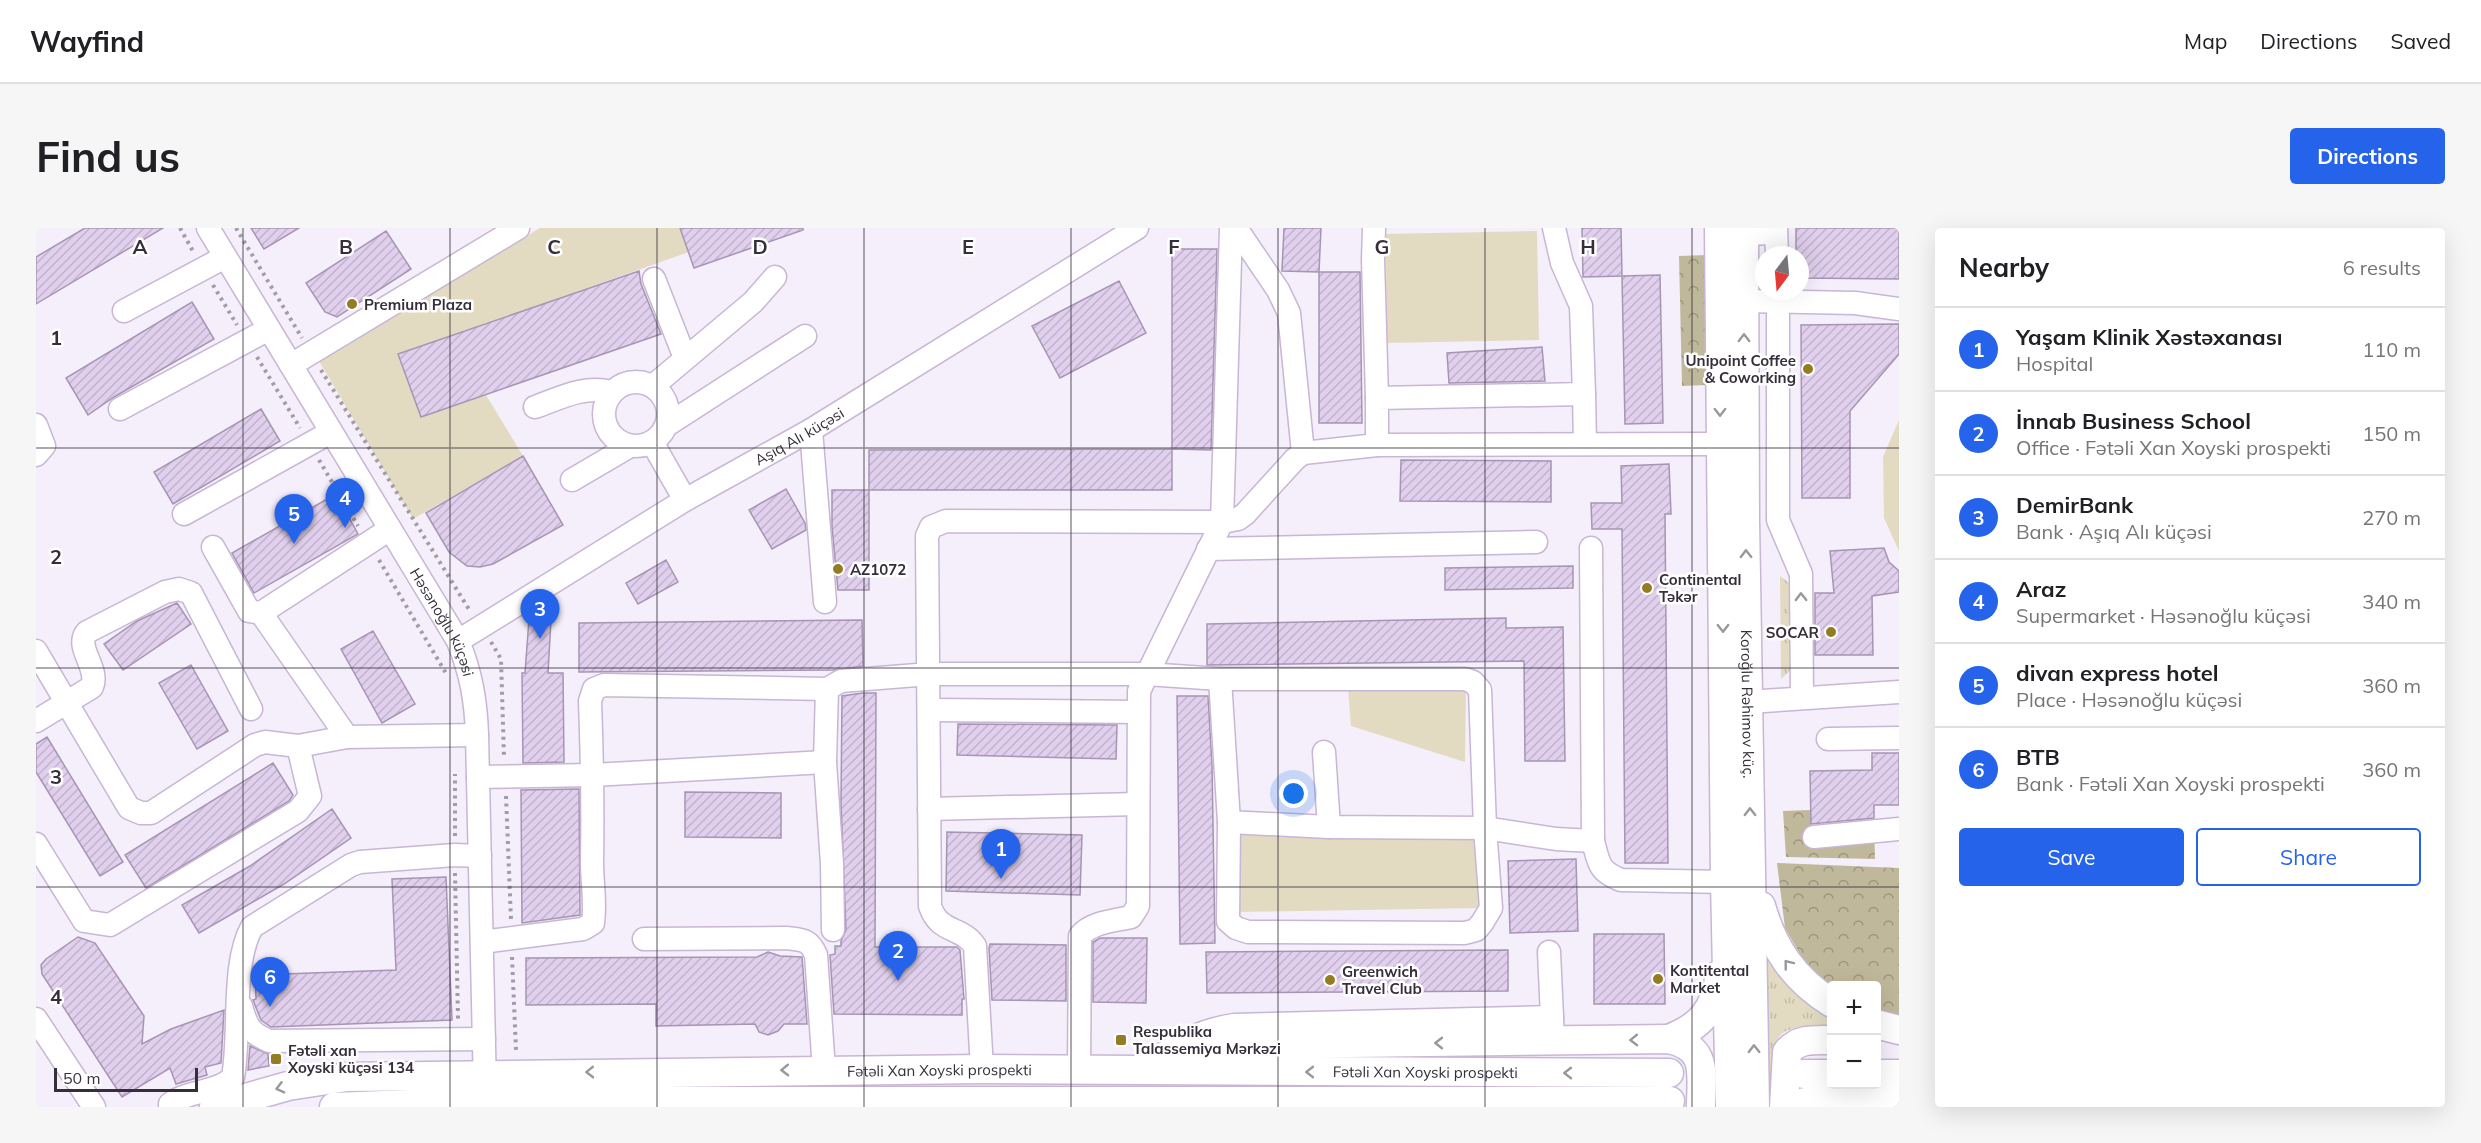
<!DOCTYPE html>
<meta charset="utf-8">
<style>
body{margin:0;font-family:Mulish,sans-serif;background:#f6f6f6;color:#202124}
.controls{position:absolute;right:18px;bottom:18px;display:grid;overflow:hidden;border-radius:6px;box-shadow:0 6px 24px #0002}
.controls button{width:54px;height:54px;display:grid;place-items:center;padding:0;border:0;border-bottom:2px solid #e0e0e0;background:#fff;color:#202124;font:30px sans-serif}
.compass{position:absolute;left:1719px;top:18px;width:54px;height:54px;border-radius:50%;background:#fff;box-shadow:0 6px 24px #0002;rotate:196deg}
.scale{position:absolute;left:18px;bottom:15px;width:144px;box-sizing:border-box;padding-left:6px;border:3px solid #362f3b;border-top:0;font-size:16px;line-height:21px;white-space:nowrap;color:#362f3b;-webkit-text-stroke:4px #fff;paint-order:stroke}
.you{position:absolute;left:1258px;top:566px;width:21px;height:21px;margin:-15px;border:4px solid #fff;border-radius:50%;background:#1a73e8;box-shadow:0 0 0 9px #1a73e833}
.badge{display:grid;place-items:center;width:39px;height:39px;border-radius:50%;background:#2563eb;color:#fff;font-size:20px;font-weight:700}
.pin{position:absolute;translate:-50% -50px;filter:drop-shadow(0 2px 3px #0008)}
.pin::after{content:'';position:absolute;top:32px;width:21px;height:18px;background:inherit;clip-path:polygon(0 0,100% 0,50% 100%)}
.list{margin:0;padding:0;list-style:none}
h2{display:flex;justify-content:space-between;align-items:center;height:78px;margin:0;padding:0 24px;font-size:26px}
h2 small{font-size:20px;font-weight:400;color:#757577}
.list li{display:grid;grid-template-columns:39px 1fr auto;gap:18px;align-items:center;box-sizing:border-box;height:84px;padding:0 24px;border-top:2px solid #e0e0e0}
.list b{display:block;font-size:22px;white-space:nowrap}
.list p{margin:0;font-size:20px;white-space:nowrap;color:#757577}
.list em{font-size:20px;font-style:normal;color:#757577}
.actions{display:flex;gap:12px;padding:18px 24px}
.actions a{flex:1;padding:14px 0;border:2px solid #2563eb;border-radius:6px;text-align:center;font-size:21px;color:#2563eb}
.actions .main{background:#2563eb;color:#fff}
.map{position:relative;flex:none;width:1863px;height:879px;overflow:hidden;border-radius:6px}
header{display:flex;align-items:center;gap:36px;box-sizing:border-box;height:84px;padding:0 30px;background:#fff;border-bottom:2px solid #e0e0e0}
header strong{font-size:28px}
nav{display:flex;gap:33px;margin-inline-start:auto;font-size:21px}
.intro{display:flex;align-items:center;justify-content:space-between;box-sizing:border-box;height:144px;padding:0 36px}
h1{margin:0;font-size:42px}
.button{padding:15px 27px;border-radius:6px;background:#2563eb;color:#fff;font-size:21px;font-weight:700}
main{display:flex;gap:36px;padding:0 36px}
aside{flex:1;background:#fff;border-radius:6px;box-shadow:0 6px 24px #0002}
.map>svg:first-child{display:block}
.grass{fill:url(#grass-tufts)}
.forest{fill:url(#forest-crowns)}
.park{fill:#e2dbc2}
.building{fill:url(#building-hatch);stroke:#a695b3;stroke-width:1.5}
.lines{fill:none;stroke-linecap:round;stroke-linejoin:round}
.minor-casing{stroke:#c8b6d5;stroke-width:25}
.major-casing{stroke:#c8b6d5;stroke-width:31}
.path{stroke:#a39ca8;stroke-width:4;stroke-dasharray:3 4.5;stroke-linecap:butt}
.minor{stroke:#fff;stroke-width:22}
.major{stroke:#fff;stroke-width:28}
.oneway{stroke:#9a979d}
.grid{fill:none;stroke:#362f3b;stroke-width:1.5;stroke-opacity:0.55}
.poi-dot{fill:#937c23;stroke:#fff;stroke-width:2}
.labels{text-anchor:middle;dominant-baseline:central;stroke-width:5;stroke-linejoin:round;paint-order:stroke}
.poi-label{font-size:15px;font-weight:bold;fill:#362f3b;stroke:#fff;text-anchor:start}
.street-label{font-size:15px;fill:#362f3b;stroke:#fff}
.grid-label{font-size:20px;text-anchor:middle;font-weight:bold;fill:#362f3b;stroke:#fff;stroke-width:5;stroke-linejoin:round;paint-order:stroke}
</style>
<header>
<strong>Wayfind</strong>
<nav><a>Map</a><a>Directions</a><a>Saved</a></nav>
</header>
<div class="intro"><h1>Find us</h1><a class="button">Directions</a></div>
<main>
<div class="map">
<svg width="1863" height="879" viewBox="0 0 1863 879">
<defs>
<pattern id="grass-tufts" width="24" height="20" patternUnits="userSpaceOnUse" patternTransform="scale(1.5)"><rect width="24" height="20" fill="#e2dbc2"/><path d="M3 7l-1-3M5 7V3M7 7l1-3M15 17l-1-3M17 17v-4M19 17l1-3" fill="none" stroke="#c2bca8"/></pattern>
<pattern id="forest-crowns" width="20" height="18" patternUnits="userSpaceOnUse" patternTransform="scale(1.5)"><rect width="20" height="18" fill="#c0b89a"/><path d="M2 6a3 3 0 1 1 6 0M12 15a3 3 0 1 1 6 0" fill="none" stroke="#9d967f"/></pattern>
<pattern id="building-hatch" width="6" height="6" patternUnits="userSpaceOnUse" patternTransform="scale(1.5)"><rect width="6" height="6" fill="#e1d0ed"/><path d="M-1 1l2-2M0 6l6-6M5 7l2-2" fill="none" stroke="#c2b3cc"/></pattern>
</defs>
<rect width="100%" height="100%" fill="#f5eefb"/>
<!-- grass -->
<path class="grass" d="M1744 348 1760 360 1758 439 1745 451Z
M1728 721C1748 757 1760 768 1795 789V801C1782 801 1766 799 1753 802 1729 807 1738 859 1738 879H1731Z"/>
<!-- forest -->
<path class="forest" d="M1671 27V157L1646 158 1643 28Z
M1775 582V597L1838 596 1839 631 1750 629 1747 583Z
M1741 635 1863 640V788L1841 781 1840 758H1795L1769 735 1749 700Z"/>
<!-- park -->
<path class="park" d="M504 0H644L653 24 363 126 385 189 450 167 487 228 377 291 283 133Z
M1501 3 1503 112 1351 115 1349 6Z
M1863 192V323L1848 290 1847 229Z
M1430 457 1429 534 1315 498 1312 459Z
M1444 596 1445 680 1198 684 1197 599Z"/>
<!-- building -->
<path class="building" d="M49 0H127L0 76V29Z
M215 0H263L228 21Z
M644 0H767V2L658 40Z
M1248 0H1285L1283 44 1246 43Z
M1546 0H1585L1586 48 1547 49Z
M1760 0H1863V51L1764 50V27H1760Z
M350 3 375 41 301 89 289 84 270 55Z
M1136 21H1181L1175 222 1136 221Z
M603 43 605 56 625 106 385 189 362 126Z
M1283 44H1324L1326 195H1283Z
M1624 47 1627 195 1589 196 1586 48Z
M1083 53 1110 105 1024 150 996 98Z
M156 74 178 111 78 169 52 187 30 150Z
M1863 96V126L1814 183V270H1766L1765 97Z
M1506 119 1509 153 1413 155 1411 125Z
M225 181 244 213 137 276 118 244Z
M1136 221V262H833V222Z
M487 228 527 297 457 336 444 339 431 338 413 324 390 285Z
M1365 232 1515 233V274L1364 273Z
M1633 236 1635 286H1629L1632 635H1589L1586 301H1556L1555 275H1586L1585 238Z
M750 261 769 295 770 302 736 321 713 282Z
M796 262H833V362H802L796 299Z
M300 266 322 306 218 365 196 325Z
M1848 320 1853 334 1863 343V364L1836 368 1837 427H1779V365H1798L1794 323Z
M630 332 642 354 602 376 590 355Z
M1537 338V360L1409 362V340Z
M141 375 155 396 87 442 68 416 101 393Z
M1470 390V400L1527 399 1529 533H1489L1488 433 1171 437V396Z
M493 391 515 392 512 445H527L528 534 487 535 486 445H489Z
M826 392 827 438 797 442 543 444V395Z
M337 403 379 476 346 495 305 421Z
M155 437 192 503 161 521 123 455Z
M827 465H840L839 719H921L924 722 928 771H926V787L798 786 794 727 799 726V718H805V713L810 702 805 575 806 468Z
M1141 468H1172L1176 538 1179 715 1144 716Z
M922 496 1081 497 1080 531 921 527Z
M11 509 87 634 64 648 0 544V516Z
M1836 525H1863V577H1838V590L1775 596 1774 543 1836 542Z
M237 535 257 567 253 573 110 660 89 627Z
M543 561 544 687 486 695 485 562Z
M649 564 745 565V610L649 609Z
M296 581 315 610 248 656 163 705 146 677 214 638Z
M911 604 1046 607 1044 667 910 663Z
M1540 631 1542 703 1474 705 1472 633Z
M410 649 416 792 235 799 225 792 217 772 220 771 219 747 360 742 356 651Z
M1558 706H1628L1629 776H1558Z
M42 709 59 715 108 788 106 816 135 801 188 782 185 835 169 839 171 847 140 856 134 840 86 869 6 746 5 737 10 731Z
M1064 710H1111L1110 775 1057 774V714Z
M954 716 1030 717V773L956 772 953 720Z
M1472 722V763L1171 765 1170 724Z
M732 724 744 728 766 729 771 796H748L742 803 732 807 723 804 719 796 620 798V776L490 777V730L721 729Z
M214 818 232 826 233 838 212 842Z"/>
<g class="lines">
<defs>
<g id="minor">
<path id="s1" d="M172 0 422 413C435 445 440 473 441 507L449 862"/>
<path d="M1338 0 1337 32 1341 170"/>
<path d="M1740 0 1741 27"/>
<path d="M1708 6 1740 5"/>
<path d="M618 51 649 130"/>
<path d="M1742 63V292L1765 346 1766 469"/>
<path d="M1708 73 1819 75 1863 81"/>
<path d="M88 83 189 29"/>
<path d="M255 137 482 0"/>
<circle cx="600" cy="186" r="32"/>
<path d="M617 158 717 74 739 49"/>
<path d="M1548 166 1549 216"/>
<path d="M499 179C524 170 548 157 575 164"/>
<path d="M84 181 233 101"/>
<path d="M0 197 8 218 0 227"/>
<path d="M631 197 769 108"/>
<path d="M775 202 789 374"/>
<path d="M616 214 649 272"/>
<path d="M1341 217V170L1548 166 1545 78 1526 35 1518 0"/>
<path d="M1267 225 1341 217 1684 216"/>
<path d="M536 252 594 218"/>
<path d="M148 286 295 204"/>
<path d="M177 319 213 383 225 385 354 301"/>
<path d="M1555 320 1557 613C1563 635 1562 643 1585 652L1689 654"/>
<path d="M1172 321 1500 314"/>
<path d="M225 385 311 509"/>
<path id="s2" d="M422 413 649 272 775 202 1101 0"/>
<path d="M0 423 93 580 105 585H115L219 517 229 514 262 518 311 509 441 507"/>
<path d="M1184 451H1429L1437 454 1444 462 1449 600 1455 680 1446 695 1440 702 1429 705 1212 704 1200 700 1192 693 1193 594Z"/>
<path d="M791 461 789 534 796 636 797 702"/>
<path d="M1712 474 1863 464"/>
<path d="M894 482 1101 484"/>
<path d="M0 493 56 459C64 440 38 419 51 404L129 364 143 361 155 365 215 481"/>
<path d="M1792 511 1863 510"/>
<path d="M1288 524 1293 599"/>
<path d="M442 549 557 547 789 534"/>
<path d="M893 581 1102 576"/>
<path d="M1193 594 1293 599 1449 600 1520 611 1557 613"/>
<path d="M1778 609 1863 601"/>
<path d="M0 616 48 693 74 697 262 583 274 568 262 518"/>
<path d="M608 711 750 710C767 712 773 711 780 727L788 842"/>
<path d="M446 714 547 701 557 695C560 674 556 655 556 635 557 581 556 527 554 473L558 461 568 457 791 461 805 453 894 446H1110L1184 451"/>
<path d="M1513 724 1516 789"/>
<path d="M205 778C211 799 213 804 233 813L448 811"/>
<path d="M0 791 58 879"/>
<path d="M946 841 939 718C926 698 903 706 894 678L891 308 895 299 910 293 1186 294 1195 0"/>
<path d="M1043 843 1044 708C1055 694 1078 693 1095 689L1102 678 1103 463 1186 294 1202 291 1209 286 1259 231 1267 225 1253 85 1242 62 1200 0"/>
<path d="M1101 843C1136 820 1157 803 1198 797L1516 789 1517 814"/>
<path d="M134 879V876C152 862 182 865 197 849 205 806 195 736 216 699L315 637 324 634 419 627 444 628"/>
</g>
<g id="major">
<path d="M1683 0 1689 654 1694 879"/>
<path id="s3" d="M1708 0 1709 292 1719 879"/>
<path d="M1725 678C1737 720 1758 752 1796 775"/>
<path d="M1840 796 1863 802"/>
<path d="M1633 811C1666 798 1679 781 1684 746"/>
<path d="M1141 833 1181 823 1239 816 1633 811C1673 820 1665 846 1665 879"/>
<path d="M1768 846H1796"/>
<path d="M1840 846H1863"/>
<path d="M1769 874H1863"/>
<path id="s4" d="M178 879 252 858 311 849 946 841 1633 845"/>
<path d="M298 879 450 873H1634"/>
<path d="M1748 879 1751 824C1763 810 1778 812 1796 812"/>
</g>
</defs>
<!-- minor casing -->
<use href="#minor" class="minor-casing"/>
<!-- major casing -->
<use href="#major" class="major-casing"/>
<!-- path -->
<path class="path" d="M144 0 158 25
M200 0 266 110
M177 57 201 97
M221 129 264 200
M285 142 434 383
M283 232 322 298
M343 332 411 447
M455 414 465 431 468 530
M470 568 475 692
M419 608V546
M419 645 422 791
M476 729 480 822"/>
<!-- minor -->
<use href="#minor" class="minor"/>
<!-- major -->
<use href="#major" class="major"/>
</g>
<!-- one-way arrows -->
<defs><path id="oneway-chevron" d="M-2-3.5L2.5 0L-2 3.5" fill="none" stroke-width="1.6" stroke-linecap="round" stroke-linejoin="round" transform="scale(1.5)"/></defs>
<g class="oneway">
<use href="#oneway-chevron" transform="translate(1708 110) rotate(-90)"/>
<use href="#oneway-chevron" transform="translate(1684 184) rotate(90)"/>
<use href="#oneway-chevron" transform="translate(1710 326) rotate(-91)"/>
<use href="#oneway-chevron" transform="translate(1765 369) rotate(-91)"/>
<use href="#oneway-chevron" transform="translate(1687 400) rotate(89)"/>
<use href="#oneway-chevron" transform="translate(1714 584) rotate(-91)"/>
<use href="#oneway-chevron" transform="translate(1752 736) rotate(-128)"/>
<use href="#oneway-chevron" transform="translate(1598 812) rotate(179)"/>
<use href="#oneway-chevron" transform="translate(1403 815) rotate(180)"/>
<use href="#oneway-chevron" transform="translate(1718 821) rotate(-91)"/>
<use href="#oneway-chevron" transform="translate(749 842) rotate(179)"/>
<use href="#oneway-chevron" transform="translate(554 844) rotate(179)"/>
<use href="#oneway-chevron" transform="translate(1274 844) rotate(-180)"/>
<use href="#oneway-chevron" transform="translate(1532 845) rotate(-180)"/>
<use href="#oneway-chevron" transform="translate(244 860) rotate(165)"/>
</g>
<!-- grid -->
<path class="grid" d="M207 0V879M414 0V879M621 0V879M828 0V879M1035 0V879M1242 0V879M1449 0V879M1656 0V879M0 220H1863M0 440H1863M0 659H1863"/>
<!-- markers -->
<g class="poi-dot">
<circle cx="316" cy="76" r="6"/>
<circle cx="1772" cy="141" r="6"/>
<circle cx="802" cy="341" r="6"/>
<circle cx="1611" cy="360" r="6"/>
<circle cx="1795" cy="404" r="6"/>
<circle cx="1622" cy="751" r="6"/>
<circle cx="1294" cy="752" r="6"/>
<rect x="1079" y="806" width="12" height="12" rx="3"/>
<rect x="234" y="825" width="12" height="12" rx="3"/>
</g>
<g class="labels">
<!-- poi labels -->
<g class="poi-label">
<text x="328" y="76">Premium Plaza</text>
<text x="1760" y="132" text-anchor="end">Unipoint Coffee<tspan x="1760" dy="17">&amp; Coworking</tspan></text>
<text x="814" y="341">AZ1072</text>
<text x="1623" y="351">Continental<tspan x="1623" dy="17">Təkər</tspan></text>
<text x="1783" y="404" text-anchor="end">SOCAR</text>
<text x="1634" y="742">Kontitental<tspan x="1634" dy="17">Market</tspan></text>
<text x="1306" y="743">Greenwich<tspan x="1306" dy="17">Travel Club</tspan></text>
<text x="1097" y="803">Respublika<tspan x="1097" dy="17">Talassemiya Mərkəzi</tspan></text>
<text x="252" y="822">Fətəli xan<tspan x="252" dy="17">Xoyski küçəsi 134</tspan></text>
</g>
<!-- street labels -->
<g class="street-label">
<text stroke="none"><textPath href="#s2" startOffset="398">Aşıq Alı küçəsi</textPath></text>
<text stroke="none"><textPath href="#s1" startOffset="459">Həsənoğlu küçəsi</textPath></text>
<text stroke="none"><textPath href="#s3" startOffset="476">Koroğlu Rəhimov küç.</textPath></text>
<text stroke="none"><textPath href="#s4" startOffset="729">Fətəli Xan Xoyski prospekti</textPath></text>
<text stroke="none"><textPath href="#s4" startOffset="1215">Fətəli Xan Xoyski prospekti</textPath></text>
</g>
</g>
<g class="grid-label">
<text x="104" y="26">A</text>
<text x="310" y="26">B</text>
<text x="518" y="26">C</text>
<text x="724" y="26">D</text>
<text x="932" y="26">E</text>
<text x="1138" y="26">F</text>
<text x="1346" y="26">G</text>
<text x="1552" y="26">H</text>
<text x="20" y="117">1</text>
<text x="20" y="336">2</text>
<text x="20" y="556">3</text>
<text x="20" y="776">4</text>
</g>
</svg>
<div class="controls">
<button>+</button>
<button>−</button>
</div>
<svg class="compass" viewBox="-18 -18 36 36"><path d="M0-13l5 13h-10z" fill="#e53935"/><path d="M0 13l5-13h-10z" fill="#757577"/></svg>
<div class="scale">50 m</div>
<div class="you"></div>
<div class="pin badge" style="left:965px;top:651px">1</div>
<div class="pin badge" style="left:862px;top:753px">2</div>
<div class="pin badge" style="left:504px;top:411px">3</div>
<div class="pin badge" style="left:309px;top:300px">4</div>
<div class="pin badge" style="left:258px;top:316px">5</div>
<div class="pin badge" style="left:234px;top:779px">6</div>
</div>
<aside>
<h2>Nearby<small>6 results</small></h2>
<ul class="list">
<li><span class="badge">1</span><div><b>Yaşam Klinik Xəstəxanası</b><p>Hospital</p></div><em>110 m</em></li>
<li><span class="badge">2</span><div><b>İnnab Business School</b><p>Office · Fətəli Xan Xoyski prospekti</p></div><em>150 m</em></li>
<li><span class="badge">3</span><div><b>DemirBank</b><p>Bank · Aşıq Alı küçəsi</p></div><em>270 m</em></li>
<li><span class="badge">4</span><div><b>Araz</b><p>Supermarket · Həsənoğlu küçəsi</p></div><em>340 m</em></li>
<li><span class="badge">5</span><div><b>divan express hotel</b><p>Place · Həsənoğlu küçəsi</p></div><em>360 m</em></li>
<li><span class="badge">6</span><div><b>BTB</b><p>Bank · Fətəli Xan Xoyski prospekti</p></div><em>360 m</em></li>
</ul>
<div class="actions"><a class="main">Save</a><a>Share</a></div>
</aside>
</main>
